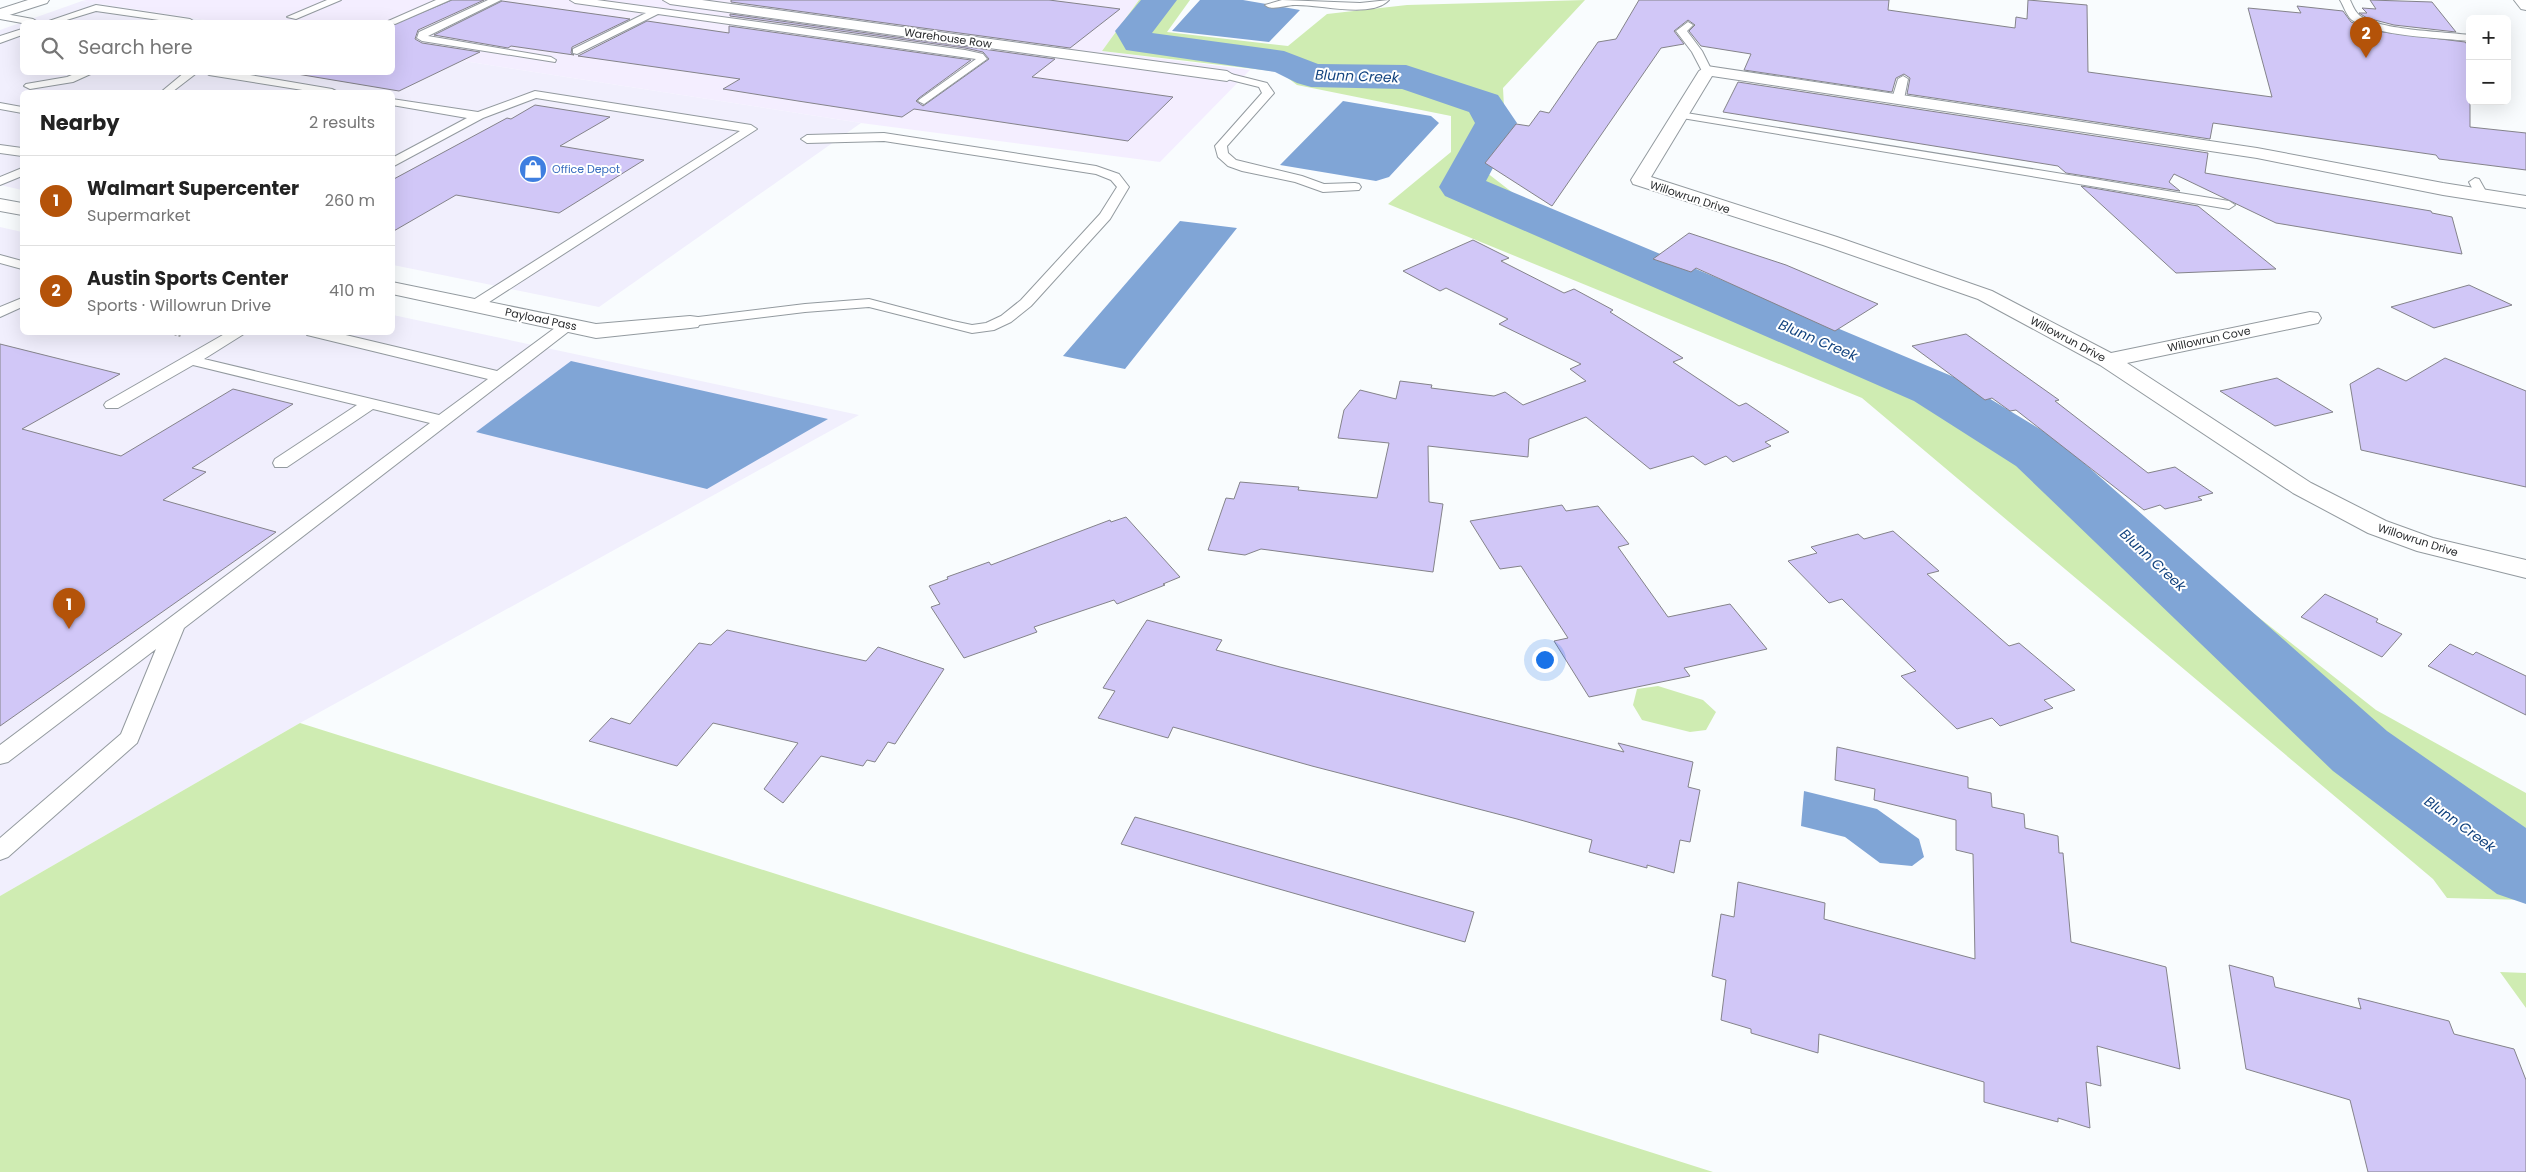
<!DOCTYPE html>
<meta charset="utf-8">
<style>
body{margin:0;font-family:Poppins,sans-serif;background:#f6f6f6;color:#222}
.controls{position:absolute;right:15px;top:15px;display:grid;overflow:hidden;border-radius:8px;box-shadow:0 5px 20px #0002}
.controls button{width:45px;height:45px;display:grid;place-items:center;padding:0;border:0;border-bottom:1px solid #e0e0e0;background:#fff;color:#222;font:25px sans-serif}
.you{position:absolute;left:1544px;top:659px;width:18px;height:18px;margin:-12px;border:4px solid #fff;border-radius:50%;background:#1a73e8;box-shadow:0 0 0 8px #1a73e833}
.badge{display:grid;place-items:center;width:32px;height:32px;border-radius:50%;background:#b45309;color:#fff;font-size:16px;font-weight:700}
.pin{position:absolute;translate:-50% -41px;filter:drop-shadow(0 1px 2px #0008)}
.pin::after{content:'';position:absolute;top:26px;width:18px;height:15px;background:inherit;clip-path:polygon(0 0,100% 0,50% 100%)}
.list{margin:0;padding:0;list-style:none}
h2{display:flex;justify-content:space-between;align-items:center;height:65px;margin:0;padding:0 20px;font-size:21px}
h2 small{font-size:16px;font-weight:400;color:#767676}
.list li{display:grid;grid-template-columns:32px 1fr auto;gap:15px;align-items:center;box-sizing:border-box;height:90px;padding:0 20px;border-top:1px solid #e0e0e0}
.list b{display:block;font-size:19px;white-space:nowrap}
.list p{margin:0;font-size:16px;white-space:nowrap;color:#767676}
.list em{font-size:16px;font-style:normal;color:#767676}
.icon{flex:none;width:28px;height:28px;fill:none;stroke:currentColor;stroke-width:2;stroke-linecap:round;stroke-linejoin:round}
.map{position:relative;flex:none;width:2526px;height:1172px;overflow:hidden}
.search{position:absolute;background:#fff;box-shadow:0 5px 20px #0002;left:20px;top:20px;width:375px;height:55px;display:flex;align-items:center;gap:12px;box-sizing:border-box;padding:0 18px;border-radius:8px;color:#767676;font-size:19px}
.panel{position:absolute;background:#fff;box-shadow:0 5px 20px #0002;left:20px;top:90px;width:375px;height:245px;border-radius:8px}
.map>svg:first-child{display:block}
.commercial{fill:#f1effd}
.industrial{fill:#f4eeff}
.green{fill:#cfecb2}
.water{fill:#80a5d6}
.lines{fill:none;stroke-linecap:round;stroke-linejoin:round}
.river{fill:#80a5d6;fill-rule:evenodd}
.building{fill:#d1c7f7;stroke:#84838a}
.service-casing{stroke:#939a9f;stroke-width:2}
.minor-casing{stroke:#939a9f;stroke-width:2}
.tertiary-casing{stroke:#939a9f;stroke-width:2}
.secondary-casing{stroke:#939a9f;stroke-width:2}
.path{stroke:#a5a8aa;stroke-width:2.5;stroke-dasharray:2 2;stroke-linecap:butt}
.service{fill:#fff;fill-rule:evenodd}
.minor{fill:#fff;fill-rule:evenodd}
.tertiary{fill:#fff;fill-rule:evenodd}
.secondary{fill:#fff;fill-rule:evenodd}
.labels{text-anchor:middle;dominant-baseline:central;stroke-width:4;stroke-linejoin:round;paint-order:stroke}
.far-street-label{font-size:11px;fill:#27292b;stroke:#fff}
.far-shop-label{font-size:11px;fill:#366cbe;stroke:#fff;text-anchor:start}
.water-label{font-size:14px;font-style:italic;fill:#12437f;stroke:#fff}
</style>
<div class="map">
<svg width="2526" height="1172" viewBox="0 0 2526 1172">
<rect width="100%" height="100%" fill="#f9fcfe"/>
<!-- commercial -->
<path class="commercial" d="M82 1 219 22H22V72H392L393 50 861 123 599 307 393 265 392 92H22V190L0 185V30Z
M0 227 22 232V332H392L393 315 859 415 300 723 0 896Z"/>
<!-- industrial -->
<path class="industrial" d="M86 0H1139L1102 51 1250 70 1160 162 861 123 393 50 392 22H219L82 1Z"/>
<!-- green -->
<path class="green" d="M1139 0H1190L1167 32 1288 46 1327 14 1407 5 1585 0 1503 88 1505 127 1482 169 1531 207 1917 375 1965 401 2049 452 2376 710 2526 793V900L2447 898 2433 879 1862 398 1388 204 1451 152V116L1297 85 1280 72 1102 51Z
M1658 686 1703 700 1716 712 1706 730 1690 732 1642 720 1633 705 1637 689Z
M300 723 433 765 1713 1172H0V896Z
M2500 972 2526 973V1008Z"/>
<!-- water -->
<path class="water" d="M1200 0H1243L1300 10 1269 42 1172 31Z
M1343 101 1431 116 1439 123 1389 177 1376 181 1280 165Z
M1180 221 1237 228 1125 369 1063 356Z
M571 361 828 419 707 489 476 432Z
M1804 791 1877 809 1919 839 1924 857 1912 866 1880 863 1845 837 1801 826Z"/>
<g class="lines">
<!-- river -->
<path class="river" d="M1141 0H1177L1152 33 1284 51 1318 64 1406 65 1498 95 1517 123 1486 181 1954 377 2058 440 2387 731 2526 828V904L2497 894 2333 771 2016 466 1914 401 1445 196 1439 187 1475 123 1469 112 1402 89 1311 87 1297 83 1275 72 1126 50 1115 31Z"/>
</g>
<!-- building -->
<path class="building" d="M452 0H484L418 30 415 39 422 43 480 52 399 91 285 72H392V25Z
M731 0H1049L1120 9 1070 48 731 2Z
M1639 0H1889L1888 10 2015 28 2016 17 2027 19 2028 0 2087 5 2088 72 2272 97 2248 8 2301 13 2297 6 2343 11 2351 22 2375 31 2465 42 2470 48V127L2526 133V170L2439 159 2436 155 2213 123 2210 139 1907 94 1910 78 1904 74 1896 78 1892 92 1744 70 1751 54 1701 46 1689 31 1695 25 1688 20 1674 31 1684 44 1661 48 1552 206 1485 163 1516 124 1529 126 1540 111 1549 113 1598 42 1616 39Z
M2370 0 2432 2 2456 32 2394 25 2367 18 2359 13H2367L2362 8 2376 9Z
M502 1 630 19 572 47 571 53 574 55 511 46 508 48 434 35Z
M730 14 1055 59 1032 77 1173 97 1128 141 914 109 902 117 798 101 723 89 740 79 578 56 647 21 729 33V26L971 60 919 98 916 101 923 106 989 59 983 52 965 48 730 16Z
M1738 82 2208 153 2205 173 2431 211 2432 213 2452 217 2462 254 2276 223 2174 174 2169 182 2180 191 2066 173 2058 166 1723 112Z
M535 105 610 117 560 146 644 160 559 213 456 195 392 232V180L507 118 511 119Z
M2081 186 2198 206 2276 269 2176 273Z
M1689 233 1786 265 1878 304 1835 331 1696 268 1691 272 1653 259Z
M1473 240 1509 258 1501 261 1564 293 1574 289 1613 310 1610 312 1683 358 1673 362 1739 406 1746 403 1789 432 1765 442 1771 446 1733 462 1726 456 1705 465 1693 456 1650 469 1586 417 1529 439 1528 457 1428 446 1429 502 1443 504 1433 572 1261 549 1245 555 1208 550 1226 498 1234 499 1240 482 1299 487 1298 490 1377 498 1389 443 1338 438 1344 410 1360 390 1396 399 1400 381 1432 385 1431 388 1494 396 1505 392 1523 405 1586 381 1570 369 1581 364 1499 324 1508 319 1446 288 1440 291 1403 271Z
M2469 285 2512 305 2434 328 2391 307Z
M1966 334 2059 400 2055 401 2148 473 2175 467 2213 493 2198 497 2202 500 2165 509 2160 505 2144 510 2016 410 2010 411 1992 398 1985 400 1912 346Z
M0 344 120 374 22 429 121 456 233 389 293 404 192 468 206 472 163 500 276 532 0 726Z
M2445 358 2526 391V487L2361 450 2350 384 2378 368 2406 381Z
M2277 378 2333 412 2275 426 2220 391Z
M1562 505 1566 511 1598 506 1629 544 1618 547 1668 617 1730 604 1767 649 1684 668 1690 676 1589 697 1554 641 1568 638 1521 566 1500 569 1470 521Z
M1126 517 1180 577 1163 584 1165 585 1117 604 1114 600 1034 627 1037 632 964 658 931 607 940 604 929 586 948 579 947 577 989 562 991 565 1110 520 1111 522Z
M1893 531 1939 571 1927 574 2009 646 2019 643 2075 690 2044 700 2053 708 2000 726 1992 718 1957 729 1901 676 1916 671 1842 599 1829 603 1788 561 1817 553 1811 547 1858 534 1864 539Z
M2325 594 2378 619 2376 622 2402 634 2382 657 2301 617Z
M1147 620 1222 640 1216 650 1280 667 1624 752 1618 743 1693 762 1688 787 1700 790 1690 842 1680 840 1674 873 1647 865V868L1589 852 1592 840 1517 819 1312 766 1173 727 1168 738 1098 718 1115 691 1103 688Z
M727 630 866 661 878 647 944 669 895 744 888 742 875 762 867 760 863 766 821 756 783 803 764 789 798 743 713 723 677 766 589 741 611 718 630 724 699 643 711 645Z
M2450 644 2473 655 2476 652 2526 676V715L2428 666Z
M1837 747 1968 777V788L1991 793 1992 807 2024 814 2025 828 2058 836 2059 853H2063L2071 942 2166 967 2180 1069 2097 1046 2101 1086 2086 1082 2090 1128 2058 1118V1122L1984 1102V1082L1819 1034 1818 1053 1751 1033V1029L1721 1020 1726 980 1712 976 1721 914 1734 917 1738 882 1825 903 1824 919 1975 959 1973 854 1956 850V820L1874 800 1875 789 1835 780Z
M1135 817 1474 912 1465 942 1121 844Z
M2229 965 2273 977 2275 987 2361 1009 2358 998 2449 1021 2454 1034 2514 1049 2526 1080V1172H2368L2350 1100 2246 1069Z"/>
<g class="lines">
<defs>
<path id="service" d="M327 0H341L296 19 287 17Z
M436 0H450L395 24 386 22Z
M488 0H501L428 36 551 57 556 60 555 62 422 41 417 38 419 32Z
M570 0H597L965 50 983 54 987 59 924 104 918 101 920 99 976 59 658 14 577 54 573 53V49L646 13 575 3Z
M1282 0 1360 3 1389 0C1371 19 1319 4 1295 5 1286 5 1271 11 1265 5Z
M2340 0H2350C2352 4 2354 10 2358 14 2373 30 2447 32 2470 35V41C2441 38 2374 36 2352 20 2346 15 2344 6 2340 0Z
M96 5 190 19 195 22H173L96 11 60 22H46Z
M0 13 33 19 38 22 22 23 0 19Z
M1688 22 1693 25 1687 31 1702 51 1712 71 1711 73H1703L1692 52 1676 31Z
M22 29V35L0 43V36Z
M79 72H95L73 82 30 89 24 86 26 84 67 77Z
M185 72H198L172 92H161Z
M204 72H232L332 89 338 92H315L209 75Z
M1227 73 1267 83 1274 93 1227 146 1228 153 1236 160 1302 176 1324 184 1355 183 1359 184 1361 187 1359 190 1323 192 1295 182 1242 171 1228 166 1218 157 1215 146 1262 93 1259 87 1223 78 1222 76Z
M1903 76 1908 79 1904 99 1902 101H1894L1892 99 1898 79Z
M535 91 751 125 757 129 480 308H470L468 305 470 302 740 131 536 98 483 118 392 167V158L467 118 392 105V99L478 112Z
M0 103 22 107V113L0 109Z
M1680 112 2229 201 2235 205 2229 209 1676 117V113Z
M884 133 1096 166 1119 174 1129 187 1110 219 1031 306 1011 322 994 330 972 333 869 307 805 312 690 326 685 325 683 322 685 319 690 318 805 304 869 299 953 321 972 325 986 323 1001 316 1021 300 1100 214 1117 187 1111 180 1096 174 884 141 807 143 801 139 807 135Z
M0 145 22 148V156L0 153Z
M22 168V176L0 185V177Z
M2475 178 2479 179 2488 195 2487 198H2477L2469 182Z
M0 255 22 261V269L0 263Z
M22 298V307L0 317V307Z
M568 321 575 325 573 328 184 628 137 743 8 857 0 860V838L121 734 156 649 8 762 0 764V745L430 423 373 409 287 467H275L273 463 275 459 357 405 193 365 118 408H106L104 405 106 402 228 332H247L204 359 439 415 488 379 307 335 305 332H333L497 371 563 322Z"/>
<path id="minor" d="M663 0H702L1227 71 1235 76 1227 81 670 4Z
M1707 66 2257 148 2443 183 2526 196V208L2443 195 2257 158 1712 76 1651 177 1837 237 1992 291 2111 353 2310 312 2318 313 2321 318 2318 323 2127 363 2311 483 2386 521 2433 538 2526 560V578L2417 551 2368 533 2293 493 2100 365 1978 299 1823 245 1633 184 1631 180 1699 71Z
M0 199 22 203V215L0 211Z
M392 282 596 324 690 316 698 317 701 322 698 327 690 328 596 338 392 294Z"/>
<path id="tertiary" d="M2514 0H2526V10L2521 9Z"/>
<path id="secondary" d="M28 0H49L47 3 0 18V9Z"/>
</defs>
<!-- service casing -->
<use href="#service" class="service-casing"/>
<!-- minor casing -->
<use href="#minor" class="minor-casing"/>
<!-- tertiary casing -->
<use href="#tertiary" class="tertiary-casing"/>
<!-- secondary casing -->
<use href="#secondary" class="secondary-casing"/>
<!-- path -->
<path class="path" d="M167 332 181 336"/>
<!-- service -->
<use href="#service" class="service"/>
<!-- minor -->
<use href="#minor" class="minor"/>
<!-- tertiary -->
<use href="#tertiary" class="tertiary"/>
<!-- secondary -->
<use href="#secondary" class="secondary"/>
</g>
<!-- icons -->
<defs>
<symbol id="shop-disc" viewBox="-11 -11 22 22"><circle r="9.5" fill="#3f7fe0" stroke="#fff"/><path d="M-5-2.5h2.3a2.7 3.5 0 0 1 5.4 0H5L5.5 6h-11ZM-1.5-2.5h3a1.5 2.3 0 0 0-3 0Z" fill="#fff"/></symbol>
</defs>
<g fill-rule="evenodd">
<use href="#shop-disc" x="517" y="153" width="32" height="32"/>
</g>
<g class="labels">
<!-- far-street labels -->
<g class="far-street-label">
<text transform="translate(948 38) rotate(8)">Warehouse Row</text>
<text transform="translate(1690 197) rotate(18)">Willowrun Drive</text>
<text transform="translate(541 319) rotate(12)">Payload Pass</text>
<text transform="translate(2068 339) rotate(28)">Willowrun Drive</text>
<text transform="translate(2209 339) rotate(-12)">Willowrun Cove</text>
<text transform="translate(2418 540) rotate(18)">Willowrun Drive</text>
</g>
<!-- far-shop labels -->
<g class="far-shop-label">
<text x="552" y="169">Office Depot</text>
</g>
<!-- water labels -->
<g class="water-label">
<text transform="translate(1357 76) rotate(2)">Blunn Creek</text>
<text transform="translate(1818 340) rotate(23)">Blunn Creek</text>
<text transform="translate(2153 560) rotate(43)">Blunn Creek</text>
<text transform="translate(2460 824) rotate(36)">Blunn Creek</text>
</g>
</g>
</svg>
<div class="controls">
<button>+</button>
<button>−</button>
</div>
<div class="you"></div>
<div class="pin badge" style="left:69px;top:629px">1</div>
<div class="pin badge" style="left:2366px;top:58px">2</div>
<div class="search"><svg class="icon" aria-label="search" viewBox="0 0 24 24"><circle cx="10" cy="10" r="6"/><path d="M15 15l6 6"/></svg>Search here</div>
<section class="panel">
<h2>Nearby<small>2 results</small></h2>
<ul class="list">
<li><span class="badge">1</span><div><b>Walmart Supercenter</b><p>Supermarket</p></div><em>260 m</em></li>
<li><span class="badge">2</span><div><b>Austin Sports Center</b><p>Sports · Willowrun Drive</p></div><em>410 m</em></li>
</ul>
</section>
</div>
